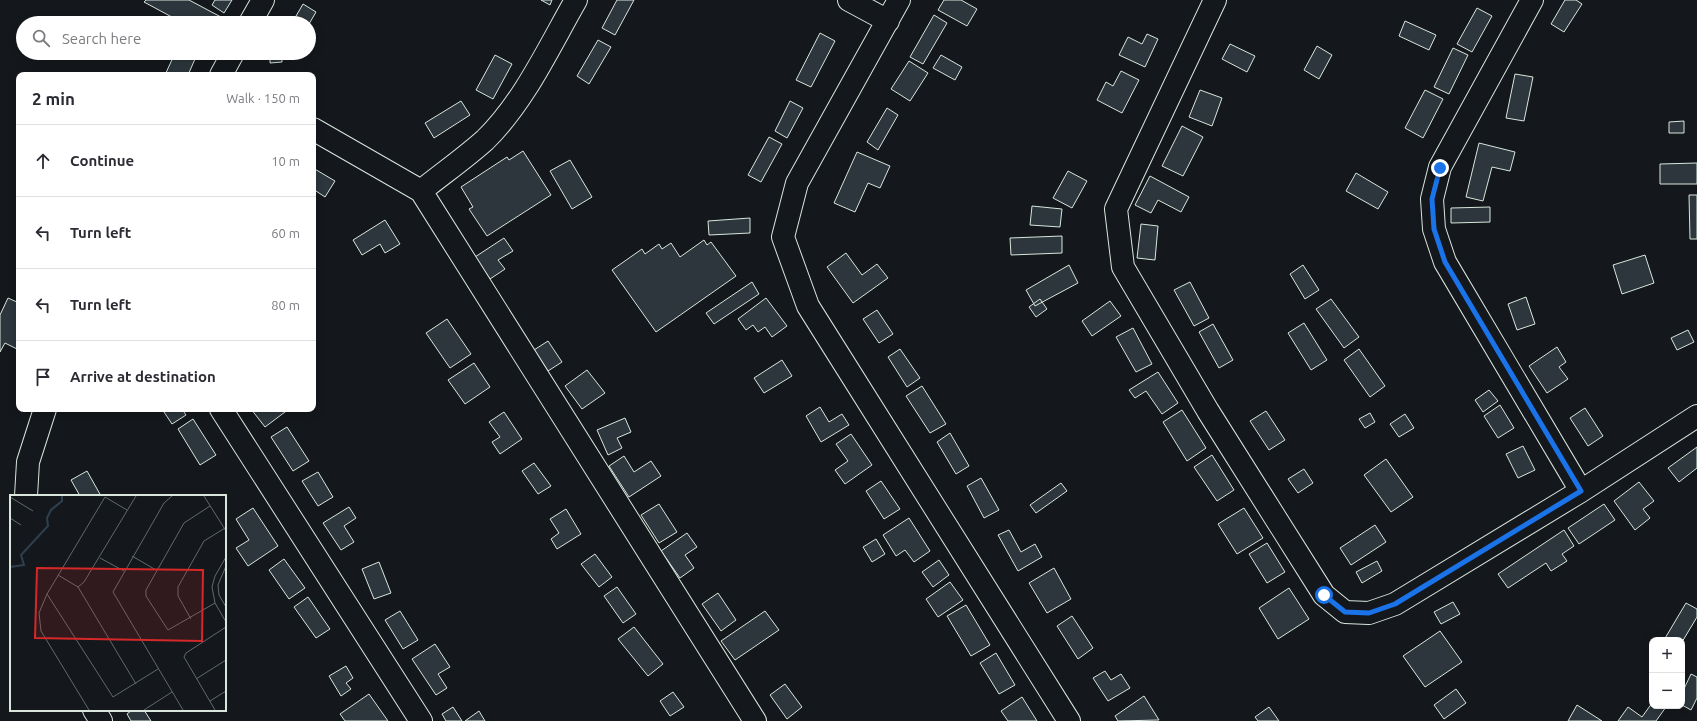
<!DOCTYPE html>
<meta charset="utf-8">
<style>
body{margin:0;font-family:Ubuntu,sans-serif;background:#f7f7f7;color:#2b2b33}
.controls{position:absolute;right:12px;bottom:12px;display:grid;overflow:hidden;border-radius:8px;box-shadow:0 2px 10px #0003}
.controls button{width:36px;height:36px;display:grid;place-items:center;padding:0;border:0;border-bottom:1px solid #e1e1e2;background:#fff;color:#2b2b33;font:20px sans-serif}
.stop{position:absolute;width:12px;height:12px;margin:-9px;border:3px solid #1a73e8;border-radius:50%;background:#fff}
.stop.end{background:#1a73e8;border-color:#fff;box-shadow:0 1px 4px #0008}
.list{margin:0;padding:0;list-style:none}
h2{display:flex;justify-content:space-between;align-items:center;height:52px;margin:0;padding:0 16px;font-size:17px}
h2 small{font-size:13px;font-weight:400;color:#7c7c81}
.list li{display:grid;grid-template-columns:26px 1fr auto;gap:12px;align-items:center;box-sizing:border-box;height:72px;padding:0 16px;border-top:1px solid #e1e1e2}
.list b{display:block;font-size:15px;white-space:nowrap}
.list em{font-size:13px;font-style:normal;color:#7c7c81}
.icon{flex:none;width:22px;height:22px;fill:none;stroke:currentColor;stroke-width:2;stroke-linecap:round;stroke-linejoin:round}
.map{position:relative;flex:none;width:1697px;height:721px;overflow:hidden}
.search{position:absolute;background:#fff;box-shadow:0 2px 10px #0003;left:16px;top:16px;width:300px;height:44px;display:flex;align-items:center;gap:10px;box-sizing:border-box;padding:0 14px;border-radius:22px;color:#7c7c81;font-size:15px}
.panel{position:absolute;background:#fff;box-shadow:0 2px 10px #0003;left:16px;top:72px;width:300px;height:340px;border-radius:8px}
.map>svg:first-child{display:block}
.building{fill:#2c363c;stroke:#d8e6dc}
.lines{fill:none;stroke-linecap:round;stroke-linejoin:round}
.minor-casing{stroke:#d8e6dc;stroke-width:24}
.minor{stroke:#14181c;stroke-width:22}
.route{stroke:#1a73e8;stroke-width:5}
.inset-river{fill:none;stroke:#2f3f4d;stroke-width:2}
.inset-road{fill:none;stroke:#626a69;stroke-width:1}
.view{fill:#d62828;fill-opacity:0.15;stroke:#d62828;stroke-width:2}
.inset-edge{fill:none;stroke:#d8e6dc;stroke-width:2}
</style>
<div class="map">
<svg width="1697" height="721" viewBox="0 0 1697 721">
<rect width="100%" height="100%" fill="#14181c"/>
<!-- building -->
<path class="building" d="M146 0H189L221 17 218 23H183L144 2Z
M215 0H232L224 13 212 5Z
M541 0H552L550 5Z
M617 0H634L615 35 602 28Z
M944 0H961L977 9 967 26 938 10Z
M1565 0H1576L1582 4 1564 32 1551 24Z
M303 4 316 12 309 24V23H292Z
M1477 8 1492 16 1472 52 1457 44Z
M934 15 947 23 923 64 910 57Z
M1405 21 1436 35 1429 50 1399 36Z
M820 33 835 41 811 87 796 80Z
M1147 34 1158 39 1145 67 1119 55 1128 37 1142 44Z
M598 40 611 47 589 84 577 76Z
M1230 44 1255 56 1247 72 1222 59Z
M1317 46 1332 55 1319 79 1304 70Z
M1453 48 1468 55 1449 94 1434 87Z
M175 53H182L195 59 188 75H165Z
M270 53H282V62L270 63Z
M495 55 512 64 493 99 476 90Z
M941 55 962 67 955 80 933 68Z
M909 61 928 73 910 101 891 89Z
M1121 71 1139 80 1122 113 1097 100 1106 82 1113 86Z
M1515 74 1533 77 1524 121 1506 118Z
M1200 90 1222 98 1212 126 1189 117Z
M1425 90 1443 99 1423 138 1405 128Z
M461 101 470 115 434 138 425 123Z
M790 101 803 108 787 138 775 131Z
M887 108 898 115 878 150 867 142Z
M1684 121V133H1669V122Z
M1182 126 1203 137 1183 176 1162 166Z
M769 137 782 144 761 182 748 175Z
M1479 143 1515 152 1510 171 1492 167 1483 201 1466 197Z
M523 151 551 195 487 236 469 209 473 207 461 187 507 157 509 160Z
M857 152 890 166 880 188 868 183 855 212 834 203Z
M570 160 592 197 572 209 550 171Z
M1697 163V184H1660V164Z
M313 168 335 181 325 197 313 189Z
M1068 171 1087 181 1072 208 1053 198Z
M1356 173 1388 192 1378 209 1346 191Z
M1150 176 1189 197 1181 212 1158 200 1151 213 1135 205Z
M1689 195H1697V239H1690Z
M1032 206 1062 209 1060 227 1030 225Z
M1490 207V222L1451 223V208Z
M750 218V233L709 235 708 221Z
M385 220 400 244 385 253 380 244 362 255 353 240Z
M1141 224 1158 226 1155 260 1137 258Z
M1062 236V253L1011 255 1010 238Z
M504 238 513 251 498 260 505 269 490 279 475 257Z
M704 240 707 245 711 242 736 276 656 332 612 270 642 249 645 254 659 244 662 249 671 243 680 257Z
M846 253 862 275 877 264 888 278 853 303 827 267Z
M1645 255 1654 283 1622 294 1613 265Z
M1069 265 1078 283 1035 306 1026 290Z
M1303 265 1319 290 1305 299 1290 274Z
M752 282 759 294 714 324 706 313Z
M1190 282 1209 318 1194 326 1174 290Z
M1526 297 1535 324 1517 330 1508 304Z
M8 298 19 303V350L5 343 0 352V315Z
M766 298 787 326 772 337 765 327 758 332 753 325 746 330 738 319Z
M1040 299 1047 309 1036 317 1029 307Z
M1331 299 1359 337 1344 348 1316 309Z
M1110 301 1121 316 1092 336 1082 321Z
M877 310 893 334 879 343 863 319Z
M447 319 471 354 450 368 426 333Z
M1304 323 1327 360 1311 370 1288 333Z
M1213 324 1233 360 1219 368 1199 332Z
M1133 328 1152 364 1136 372 1116 337Z
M1688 330 1694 342 1677 350 1671 338Z
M548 341 562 362 548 371 534 350Z
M1557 347 1566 362 1559 367 1568 379 1547 393 1529 366Z
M900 349 920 378 907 387 888 357Z
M1359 349 1385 386 1370 397 1344 360Z
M782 360 792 376 764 393 754 378Z
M474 363 490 387 465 404 448 380Z
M587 370 605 393 582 409 565 386Z
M1158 372 1178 403 1162 414 1146 391 1135 398 1129 390Z
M922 386 946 424 930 433 906 396Z
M1489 390 1498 401 1483 412 1475 400Z
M1500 405 1514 428 1498 438 1484 416Z
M820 407 829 422 842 414 849 425 821 442 806 416Z
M1585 408 1603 436 1588 446 1570 418Z
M162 409H182L186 415 172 424Z
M251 409H289L265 427Z
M1182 410 1206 448 1187 461 1163 422Z
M1266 411 1285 440 1269 450 1250 421Z
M504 412 522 439 500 454 492 442 500 437 489 422Z
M1370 413 1375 422 1365 428 1359 419Z
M1405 414 1414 428 1399 437 1390 424Z
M625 418 631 432 617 438 622 448 608 455 597 430Z
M193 419 216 455 200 465 178 429Z
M287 427 309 461 293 471 271 437Z
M950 433 969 466 956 474 937 442Z
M851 434 872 465 845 484 835 470 848 461 836 444Z
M1523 446 1535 470 1518 478 1506 454Z
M1697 447V468L1679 482 1668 468Z
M1212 455 1234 490 1217 501 1194 467Z
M624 456 634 472 651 461 661 476 629 497 609 466Z
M1386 459 1413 497 1391 512 1364 475Z
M534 463 551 486 538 494 522 471Z
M1304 469 1313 483 1298 493 1288 479Z
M87 471 101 496H80L71 480Z
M318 472 333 497 318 506 302 481Z
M981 478 999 510 984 518 967 486Z
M881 481 900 509 884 519 866 491Z
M1639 482 1654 501 1643 509 1650 518 1635 530 1614 501Z
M1061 483 1067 491 1036 513 1030 505Z
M659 504 677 532 659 543 641 515Z
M1604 504 1615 520 1579 544 1568 528Z
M349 507 356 518 344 526 354 542 341 550 323 523Z
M253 508 278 546 248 566 236 548 249 540 236 519Z
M1244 508 1263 538 1237 554 1218 524Z
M566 509 581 534 557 549 551 539 559 533 550 519Z
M909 518 930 551 914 562 905 550 896 556 883 535Z
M1375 525 1386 542 1351 565 1340 548Z
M1009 530 1021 552 1035 544 1042 557 1018 571 998 535Z
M1564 530 1574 546 1562 554 1567 561 1551 571 1546 563 1508 588 1498 574Z
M687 533 697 547 685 555 694 568 680 578 661 551Z
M876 539 885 554 872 562 863 547Z
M1267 543 1285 572 1267 583 1249 554Z
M595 554 612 577 599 587 581 564Z
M284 559 305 588 289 599 269 570Z
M939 560 949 575 933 587 922 572Z
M1377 561 1382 571 1362 583 1356 572Z
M379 562 391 593 374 599 362 569Z
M1054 568 1071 599 1047 613 1029 583Z
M950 582 963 600 938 617 926 599Z
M617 587 636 614 623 623 604 596Z
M1289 588 1309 619 1278 639 1259 608Z
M718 593 736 620 721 631 702 604Z
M308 597 330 629 316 638 294 607Z
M1453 602 1460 614 1441 624 1434 612Z
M1686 603 1697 609V617L1682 642V640H1664Z
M966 605 990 645 971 656 947 616Z
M400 611 418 640 403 649 385 620Z
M765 611 779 630 735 660 721 641Z
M1072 616 1093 648 1078 659 1057 626Z
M634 627 663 664 648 676 618 639Z
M1440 631 1462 662 1425 687 1403 656Z
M435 644 450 667 438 674 447 688 436 695 412 659Z
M996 653 1015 685 999 694 980 663Z
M346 666 353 678 346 683 351 689 341 696 329 676Z
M1105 671 1111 680 1121 674 1130 688 1108 701 1093 678Z
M1691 674 1697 677V698L1691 710 1682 705V693Z
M785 684 802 707 787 719 770 695Z
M1456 689 1466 703 1444 719 1434 705Z
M673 692 684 707 670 716 660 701Z
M369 694 388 721H345L340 714Z
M1144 696 1159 720 1118 721 1115 716Z
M1022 697 1037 721H1008L1001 711Z
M1652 703V706L1666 707 1656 721H1618L1628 707 1642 717Z
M1577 705 1602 721H1568Z
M453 707 462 721H446L442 714Z
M1269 707 1279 721H1258L1255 717Z
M132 710H144L151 721H131L127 714Z
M479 711 485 721H465Z"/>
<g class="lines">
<defs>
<path id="minor" d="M849 0 888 21
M899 0 797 183 783 237 808 306 1069 721
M1215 0 1116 209 1123 267 1208 411 1324 595 1345 612 1369 613 1395 604 1581 491 1697 416
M1532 0 1440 167 1432 199 1434 229 1445 262 1581 491
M250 23 263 0
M221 75 233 53
M313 129 421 191C442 174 465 158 485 140 524 102 549 47 576 0
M421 191 755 721
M221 409 421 721
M26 496 28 462 45 409
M94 710 101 721"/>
</defs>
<!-- minor casing -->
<use href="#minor" class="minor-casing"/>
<!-- minor -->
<use href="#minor" class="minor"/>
</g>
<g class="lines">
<!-- route -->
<path class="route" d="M1324 595 1345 612 1369 613 1395 604 1581 491 1445 262 1434 229 1432 199 1440 168"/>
</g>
<!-- overview -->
<g transform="translate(10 495)">
<rect width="216" height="216" fill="#14181c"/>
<path class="inset-river" d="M0 72 14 70 11 60 38 31 37 23 41 15 52 6V1"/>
<path class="inset-road" d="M162 1 154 8 103 97 173 215M194 1 216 36M0 2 23 16M200 11 174 28 136 95V101L158 135 205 108M0 23 11 30M122 61 146 75M216 62 205 81 202 92 205 108 216 127M90 63 114 76M216 71 208 90 209 100 216 112M48 80 68 92 74 87 126 1M68 92 126 189M37 99 103 202 148 174M181 124 168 101V92L194 46 215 33M186 184 216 165M200 206 216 196M79 215 31 136 29 118 37 99 95 2 117 15M134 215 162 197M205 215 174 162 176 158 216 132"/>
<path class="view" d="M27 73 193 75 192 146 25 143Z"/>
<rect width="216" height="216" class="inset-edge"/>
</g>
</svg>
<div class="controls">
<button>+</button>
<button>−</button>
</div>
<div class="stop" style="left:1324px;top:595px"></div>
<div class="stop end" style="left:1440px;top:168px"></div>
<div class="search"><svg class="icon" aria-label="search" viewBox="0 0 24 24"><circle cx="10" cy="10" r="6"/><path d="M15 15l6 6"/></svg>Search here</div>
<section class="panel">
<h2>2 min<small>Walk · 150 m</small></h2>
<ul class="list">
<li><svg class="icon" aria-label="ahead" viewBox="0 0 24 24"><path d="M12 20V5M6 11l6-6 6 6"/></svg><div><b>Continue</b></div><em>10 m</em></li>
<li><svg class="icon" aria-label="left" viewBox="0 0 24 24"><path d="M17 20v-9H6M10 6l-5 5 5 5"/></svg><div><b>Turn left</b></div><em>60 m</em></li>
<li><svg class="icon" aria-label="left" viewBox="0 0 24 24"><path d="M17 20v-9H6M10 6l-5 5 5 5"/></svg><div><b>Turn left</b></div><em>80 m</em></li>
<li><svg class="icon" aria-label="arrive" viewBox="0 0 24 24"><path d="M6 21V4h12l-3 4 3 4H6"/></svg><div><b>Arrive at destination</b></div></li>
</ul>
</section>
</div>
